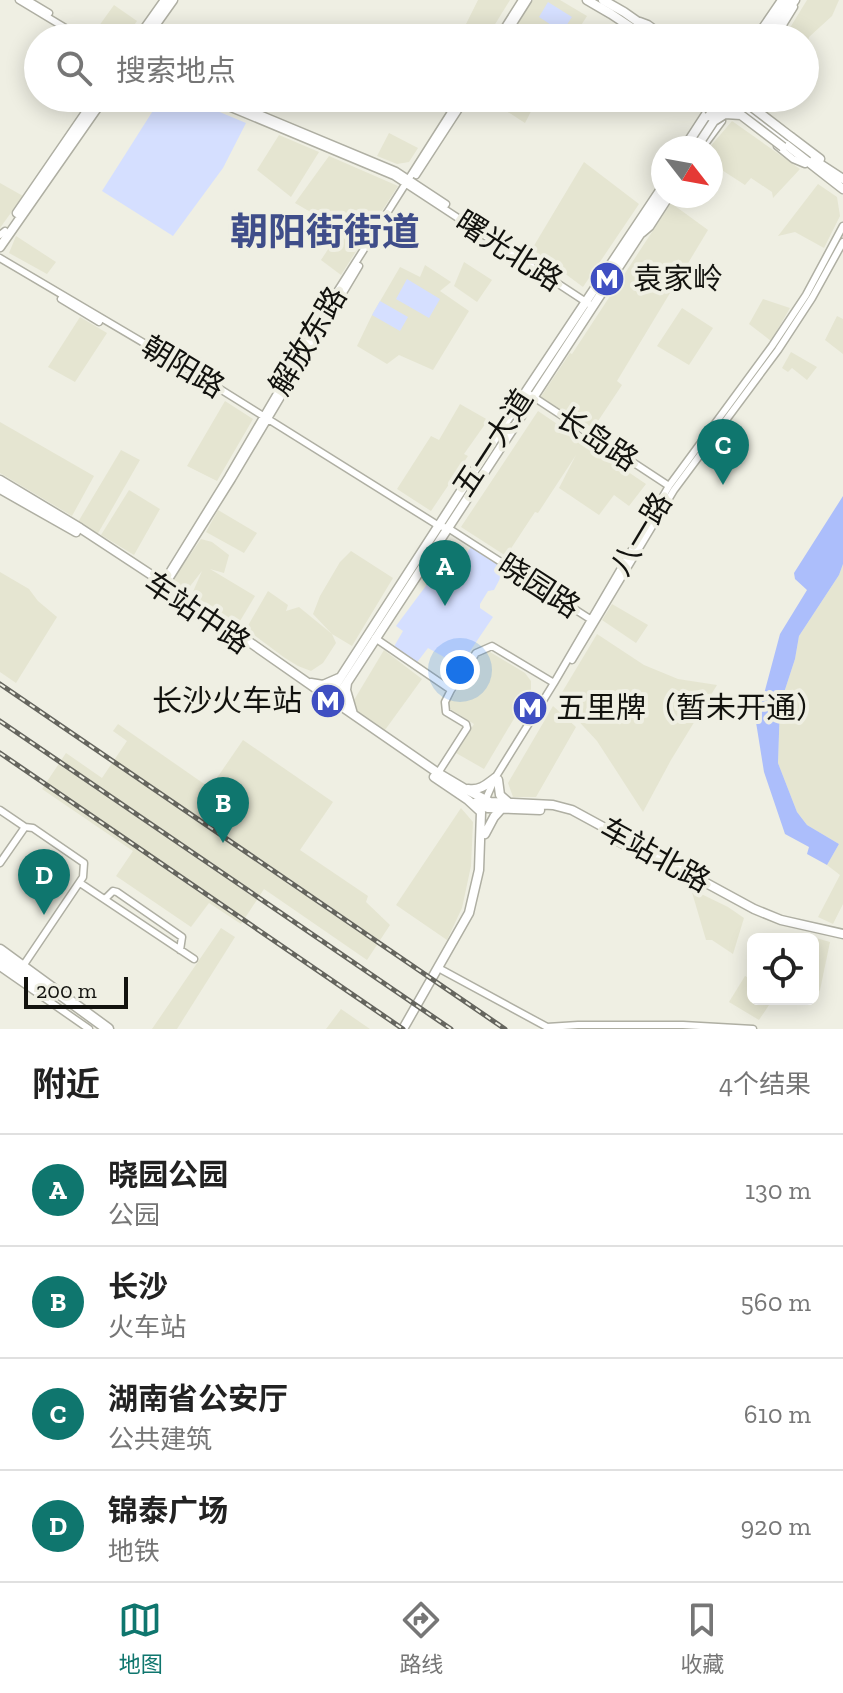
<!DOCTYPE html>
<html lang="zh">
<meta charset="utf-8">
<style>
body{margin:0;font-family:"Zilla Slab","Noto Sans SC",serif;background:#f2f2f2;color:#222}
.controls{position:absolute;right:24px;bottom:24px;display:grid;overflow:hidden;border-radius:12px;box-shadow:0 4px 20px #0003}
.controls button{width:72px;height:72px;display:grid;place-items:center;padding:0;border:0;border-bottom:2px solid #e0e0e0;background:#fff;color:#222;font:40px sans-serif}
.compass{position:absolute;left:651px;top:136px;width:72px;height:72px;border-radius:50%;background:#fff;box-shadow:0 4px 20px #0003;rotate:121deg}
.scale{position:absolute;left:24px;bottom:20px;width:104px;box-sizing:border-box;padding-left:8px;border:4px solid #12120e;border-top:0;font-size:22px;line-height:28px;white-space:nowrap;color:#12120e;-webkit-text-stroke:6px #efefe3;paint-order:stroke}
.you{position:absolute;left:460px;top:670px;width:28px;height:28px;margin:-20px;border:6px solid #fff;border-radius:50%;background:#1a73e8;box-shadow:0 0 0 12px #1a73e833}
.badge{display:grid;place-items:center;width:52px;height:52px;border-radius:50%;background:#0f766e;color:#fff;font-size:26px;font-weight:700}
.pin{position:absolute;translate:-50% -66px;filter:drop-shadow(0 2px 4px #0008)}
.pin::after{content:'';position:absolute;top:42px;width:28px;height:24px;background:inherit;clip-path:polygon(0 0,100% 0,50% 100%)}
.list{margin:0;padding:0;list-style:none}
h2{display:flex;justify-content:space-between;align-items:center;height:104px;margin:0;padding:0 32px;font-size:34px}
h2 small{font-size:26px;font-weight:400;color:#767676}
.list li{display:grid;grid-template-columns:52px 1fr auto;gap:24px;align-items:center;box-sizing:border-box;height:112px;padding:0 32px;border-top:2px solid #e0e0e0}
.list b{display:block;font-size:30px;white-space:nowrap}
.list p{margin:0;font-size:26px;white-space:nowrap;color:#767676}
.list em{font-size:26px;font-style:normal;color:#767676}
.icon{flex:none;width:44px;height:44px;fill:none;stroke:currentColor;stroke-width:2;stroke-linecap:round;stroke-linejoin:round}
.map{position:relative;flex:none;width:843px;height:1029px;overflow:hidden}
.search{position:absolute;background:#fff;box-shadow:0 4px 20px #0003;left:24px;right:24px;top:24px;height:88px;display:flex;align-items:center;gap:20px;box-sizing:border-box;padding:0 28px;border-radius:44px;color:#767676;font-size:30px}
.sheet{height:552px;background:#fff}
nav{display:flex;justify-content:space-around;align-items:center;box-sizing:border-box;height:112px;border-top:2px solid #e0e0e0;background:#fff;font-size:22px;color:#767676}
nav a{display:grid;justify-items:center;gap:4px}
nav .on{color:#0f766e}
.map>svg:first-child{display:block}
.built{fill:#e5e5d1}
.green{fill:#d5dfff}
.water{fill:#acbefb}
.lines{fill:none;stroke-linecap:round;stroke-linejoin:round}
.primary-tunnel{stroke:#cecec3;stroke-width:8;stroke-dasharray:8 4;stroke-linecap:butt}
.secondary-casing{stroke:#afafa3;stroke-width:9}
.primary-casing{stroke:#afafa3;stroke-width:11}
.highway-casing{stroke:#afafa3;stroke-width:13}
.secondary{stroke:#fff;stroke-width:6}
.primary{stroke:#fff;stroke-width:8}
.highway{stroke:#fff;stroke-width:10}
.rail-casing{stroke:#65655e;stroke-width:5}
.rail{stroke:#efefe3;stroke-width:2;stroke-dasharray:6;stroke-linecap:butt}
.primary-bridge-casing{stroke:#afafa3;stroke-width:11;stroke-linecap:butt}
.primary-bridge{stroke:#fff;stroke-width:8}
.labels{text-anchor:middle;dominant-baseline:central;stroke-width:8;stroke-linejoin:round;paint-order:stroke}
.street-label{font-size:30px;fill:#12120e;stroke:#efefe3}
.poi-label{font-size:30px;fill:#12120e;stroke:#efefe3;text-anchor:start}
.district-label{font-size:38px;font-weight:bold;fill:#3f4d89;stroke:#efefe3}
</style>
<div class="map">
<svg width="843" height="1029" viewBox="0 0 843 1029">
<rect width="100%" height="100%" fill="#efefe3"/>
<!-- built -->
<path class="built" d="M478 0H510L489 34 466 24Z
M533 0H560L587 16 573 38H508Z
M807 0H839L832 16 809 37 807 48 805 46V38H796L788 31Z
M114 5 137 21 125 38H109L96 30Z
M486 98H538L525 123Z
M732 121 800 169 773 198 772 192 751 178 745 185 711 163V148H709Z
M389 133 418 148 409 162 397 164 377 156Z
M279 135 319 152 291 197 257 170Z
M329 156 398 186 341 275 321 260 348 219 338 228 295 203Z
M584 162 639 204 583 287 532 249Z
M0 183 23 196 0 228Z
M818 184 837 197 840 216 824 248 795 232 778 236Z
M671 203 708 230 617 381 622 385 592 430 540 398 570 353 572 354Z
M16 236 56 262 47 274 9 253Z
M464 262 492 280 477 302 454 286Z
M425 265 451 282 440 291 469 311 433 370 399 355 387 364 357 346 372 315 400 267 420 277Z
M763 299 790 308 771 341 749 324Z
M682 308 713 328 689 365 657 346Z
M837 316 843 319V354L825 340Z
M80 317 107 333 75 382 48 367Z
M791 352 817 367 807 380 792 368 788 372 782 368Z
M225 401 253 419 217 481 187 466Z
M460 404 488 420 464 454 468 456 431 511 397 489 431 436 439 440Z
M538 411 646 484 629 506 614 495 599 515 559 488 576 455 538 513 535 512 506 556 461 527Z
M0 422 94 476 72 516 0 473Z
M121 450 140 460 97 535 78 522Z
M129 490 160 509 134 555 101 535Z
M218 510 257 533 244 553 206 532Z
M201 539 212 542 229 555 224 573 210 569 255 596 240 621 233 625 192 594 202 571 183 595 171 582Z
M351 551 393 578 352 646 332 634 336 643 323 663 311 671 298 666 285 658 246 629 268 591 288 605 286 611 299 607 332 634 313 614 320 596 340 562Z
M843 564V904L833 924 818 917 840 875 827 865 839 844 807 825 797 812 778 763 780 705 795 659 799 636 839 575Z
M0 572 29 589 38 601 57 617 16 683 0 672Z
M612 604 648 625 636 643 602 620Z
M597 634 644 665 678 679 717 685 671 760 643 812 597 741 558 699Z
M384 650 422 679 385 730 357 713 354 700Z
M483 651 490 652 525 673 531 681V690L484 769 456 753 474 724 447 707 478 654Z
M553 706 576 727 536 797H513L508 783Z
M118 724 210 788 243 740 333 802 300 850 368 896 366 902 390 925 367 960 264 889 241 924 209 903 191 927 116 876 133 851 42 789 66 753 102 778 127 741 113 731Z
M461 808 473 822 471 866 462 908 447 940 396 905Z
M691 889 728 907 744 918 733 954 712 940H706Z
M221 928 235 937 177 1029H152Z
M799 933 830 942 820 990 814 998 813 939H798Z
M745 976 753 980V999H773L759 1020 729 1002Z
M341 1009 370 1029H326Z"/>
<!-- green -->
<path class="green" d="M548 2 572 17 562 32 539 17Z
M161 98H186L246 123 223 168 173 236 102 191Z
M407 279 440 299 429 318 396 299Z
M380 301 408 317 400 331 372 315Z
M471 547 505 569 494 590 488 591 480 604V608L493 617 460 666 428 648 415 665 392 650 403 631 396 626 437 571 446 576 455 570Z"/>
<!-- water -->
<path class="water" d="M843 496V564L839 575 799 636 795 659 780 705 778 763 797 812 807 825 839 844 827 865 807 854 809 847 785 834 764 772 751 691 764 694 780 634 807 590 795 579 794 573Z"/>
<g class="lines">
<!-- primary-tunnel -->
<path class="primary-tunnel" d="M726 98 747 114"/>
<defs>
<path id="secondary" d="M19 0 82 38
M27 0 49 13
M640 21 648 24 667 38
M627 29 635 38
M498 38 522 0
M504 38 528 0
M755 38 781 0
M775 38 794 7
M207 98 394 176 589 304
M221 98 396 171 446 204
M705 98 707 111
M750 98 752 101
M777 146 793 159 805 164
M683 148 707 111
M702 148 722 121
M416 175 466 98
M643 233 650 227 670 196
M0 235 5 231
M0 258 188 369 439 526 448 528 590 619
M61 299 99 322
M526 392 669 486
M166 584 232 479 359 266
M160 587 228 477 333 298 460 98
M375 638 451 690
M572 660 674 490 778 350 812 298 843 242
M438 773 467 728 466 724 446 712 445 702 451 690 476 653 492 646 554 683
M485 801 495 778 554 683 669 486 772 346 806 295 843 226
M0 810 25 827 33 828 84 863 83 877 25 963
M0 863 25 827
M80 883 194 959
M105 899 113 891 117 892 182 937 180 950
M0 967 89 1029
M442 970 547 1027 578 1025H683L753 1029"/>
<path id="primary" d="M587 0 611 14 647 38
M603 0 624 12 661 38
M138 38 165 0
M146 38 173 0
M763 38 787 0
M769 38 795 0
M747 114 843 189
M791 137 820 159
M689 148 709 116
M814 160 843 179
M17 213 96 98
M0 247 104 98
M0 480 80 528 185 597 328 697 438 773 465 789 490 802 553 805 572 810 754 909 781 920 843 934
M0 489 76 532
M311 683 323 685 339 678
M347 683 346 690 353 714
M326 700 505 423 663 186
M333 704 665 196
M498 780 500 795 508 802
M468 789C479 791 486 785 495 778
M475 803 488 808 540 810
M485 834 494 817 502 808
M618 841 645 856
M403 1029 469 913 479 870 481 812 468 800 434 777"/>
<path id="highway" d="M0 950 108 1029
M0 959 44 990"/>
</defs>
<!-- secondary casing -->
<use href="#secondary" class="secondary-casing"/>
<!-- primary casing -->
<use href="#primary" class="primary-casing"/>
<!-- highway casing -->
<use href="#highway" class="highway-casing"/>
<!-- secondary -->
<use href="#secondary" class="secondary"/>
<!-- primary -->
<use href="#primary" class="primary"/>
<!-- highway -->
<use href="#highway" class="highway"/>
<defs>
<path id="rail" d="M0 684 505 1029
M0 721 451 1029
M0 753 403 1029"/>
</defs>
<!-- rail casing -->
<use href="#rail" class="rail-casing"/>
<!-- rail -->
<use href="#rail" class="rail"/>
<defs>
<path id="primary-bridge" d="M744 98 748 104 791 137
M718 103C727 97 738 97 747 104
M709 116 719 102
M714 121 725 114 741 115 783 147
M696 148 729 98"/>
</defs>
<!-- primary-bridge casing -->
<use href="#primary-bridge" class="primary-bridge-casing"/>
<!-- primary-bridge -->
<use href="#primary-bridge" class="primary-bridge"/>
</g>
<!-- icons -->
<defs>
<symbol id="metro-disc" viewBox="-11 -11 22 22"><circle r="9.5" fill="#3f4fc2" stroke="#efefe3"/><path d="M-5.5 5V-5H-3L0 0L3-5H5.5V5H3V-.5L0 4L-3-.5V5Z" fill="#fff"/></symbol>
</defs>
<g fill-rule="evenodd">
<use href="#metro-disc" x="587" y="259" width="40" height="40"/>
<use href="#metro-disc" x="308" y="681" width="40" height="40"/>
<use href="#metro-disc" x="510" y="688" width="40" height="40"/>
</g>
<g class="labels">
<!-- street labels -->
<g class="street-label">
<text transform="translate(509 251) rotate(33)">曙光北路</text>
<text transform="translate(308 341) rotate(-59)">解放东路</text>
<text transform="translate(183 367) rotate(31)">朝阳路</text>
<text transform="translate(597 439) rotate(33)">长岛路</text>
<text transform="translate(493 443) rotate(-57)">五一大道</text>
<text transform="translate(641 534) rotate(-59)">八一路</text>
<text transform="translate(539 586) rotate(33)">晓园路</text>
<text transform="translate(197 613) rotate(34)">车站中路</text>
<text transform="translate(655 855) rotate(29)">车站北路</text>
</g>
<!-- poi labels -->
<g class="poi-label">
<text x="633" y="279">袁家岭</text>
<text x="302" y="701" text-anchor="end">长沙火车站</text>
<text x="556" y="708">五里牌（暂未开通）</text>
</g>
<!-- district labels -->
<g class="district-label">
<text x="325" y="232">朝阳街街道</text>
</g>
</g>
</svg>
<div class="controls">
<button><svg class="icon" aria-label="locate" viewBox="0 0 24 24"><circle cx="12" cy="12" r="6"/><path d="M12 2v4M12 18v4M2 12h4M18 12h4"/></svg></button>
</div>
<svg class="compass" viewBox="-18 -18 36 36"><path d="M0-13l5 13h-10z" fill="#e53935"/><path d="M0 13l5-13h-10z" fill="#767676"/></svg>
<div class="scale">200 m</div>
<div class="you"></div>
<div class="pin badge" style="left:445px;top:606px">A</div>
<div class="pin badge" style="left:223px;top:843px">B</div>
<div class="pin badge" style="left:723px;top:485px">C</div>
<div class="pin badge" style="left:44px;top:915px">D</div>
<div class="search"><svg class="icon" aria-label="search" viewBox="0 0 24 24"><circle cx="10" cy="10" r="6"/><path d="M15 15l6 6"/></svg>搜索地点</div>
</div>
<section class="sheet">
<h2>附近<small>4个结果</small></h2>
<ul class="list">
<li><span class="badge">A</span><div><b>晓园公园</b><p>公园</p></div><em>130 m</em></li>
<li><span class="badge">B</span><div><b>长沙</b><p>火车站</p></div><em>560 m</em></li>
<li><span class="badge">C</span><div><b>湖南省公安厅</b><p>公共建筑</p></div><em>610 m</em></li>
<li><span class="badge">D</span><div><b>锦泰广场</b><p>地铁</p></div><em>920 m</em></li>
</ul>
</section>
<nav>
<a class="on"><svg class="icon" aria-label="map" viewBox="0 0 24 24"><path d="M3 6l6-2 6 2 6-2v14l-6 2-6-2-6 2zM9 4v14M15 6v14"/></svg>地图</a>
<a><svg class="icon" aria-label="directions" viewBox="0 0 24 24"><path d="M12 3l9 9-9 9-9-9zM9 14v-3h6M13 9l2 2-2 2"/></svg>路线</a>
<a><svg class="icon" aria-label="saved" viewBox="0 0 24 24"><path d="M7 4h10v16l-5-4-5 4z"/></svg>收藏</a>
</nav>
